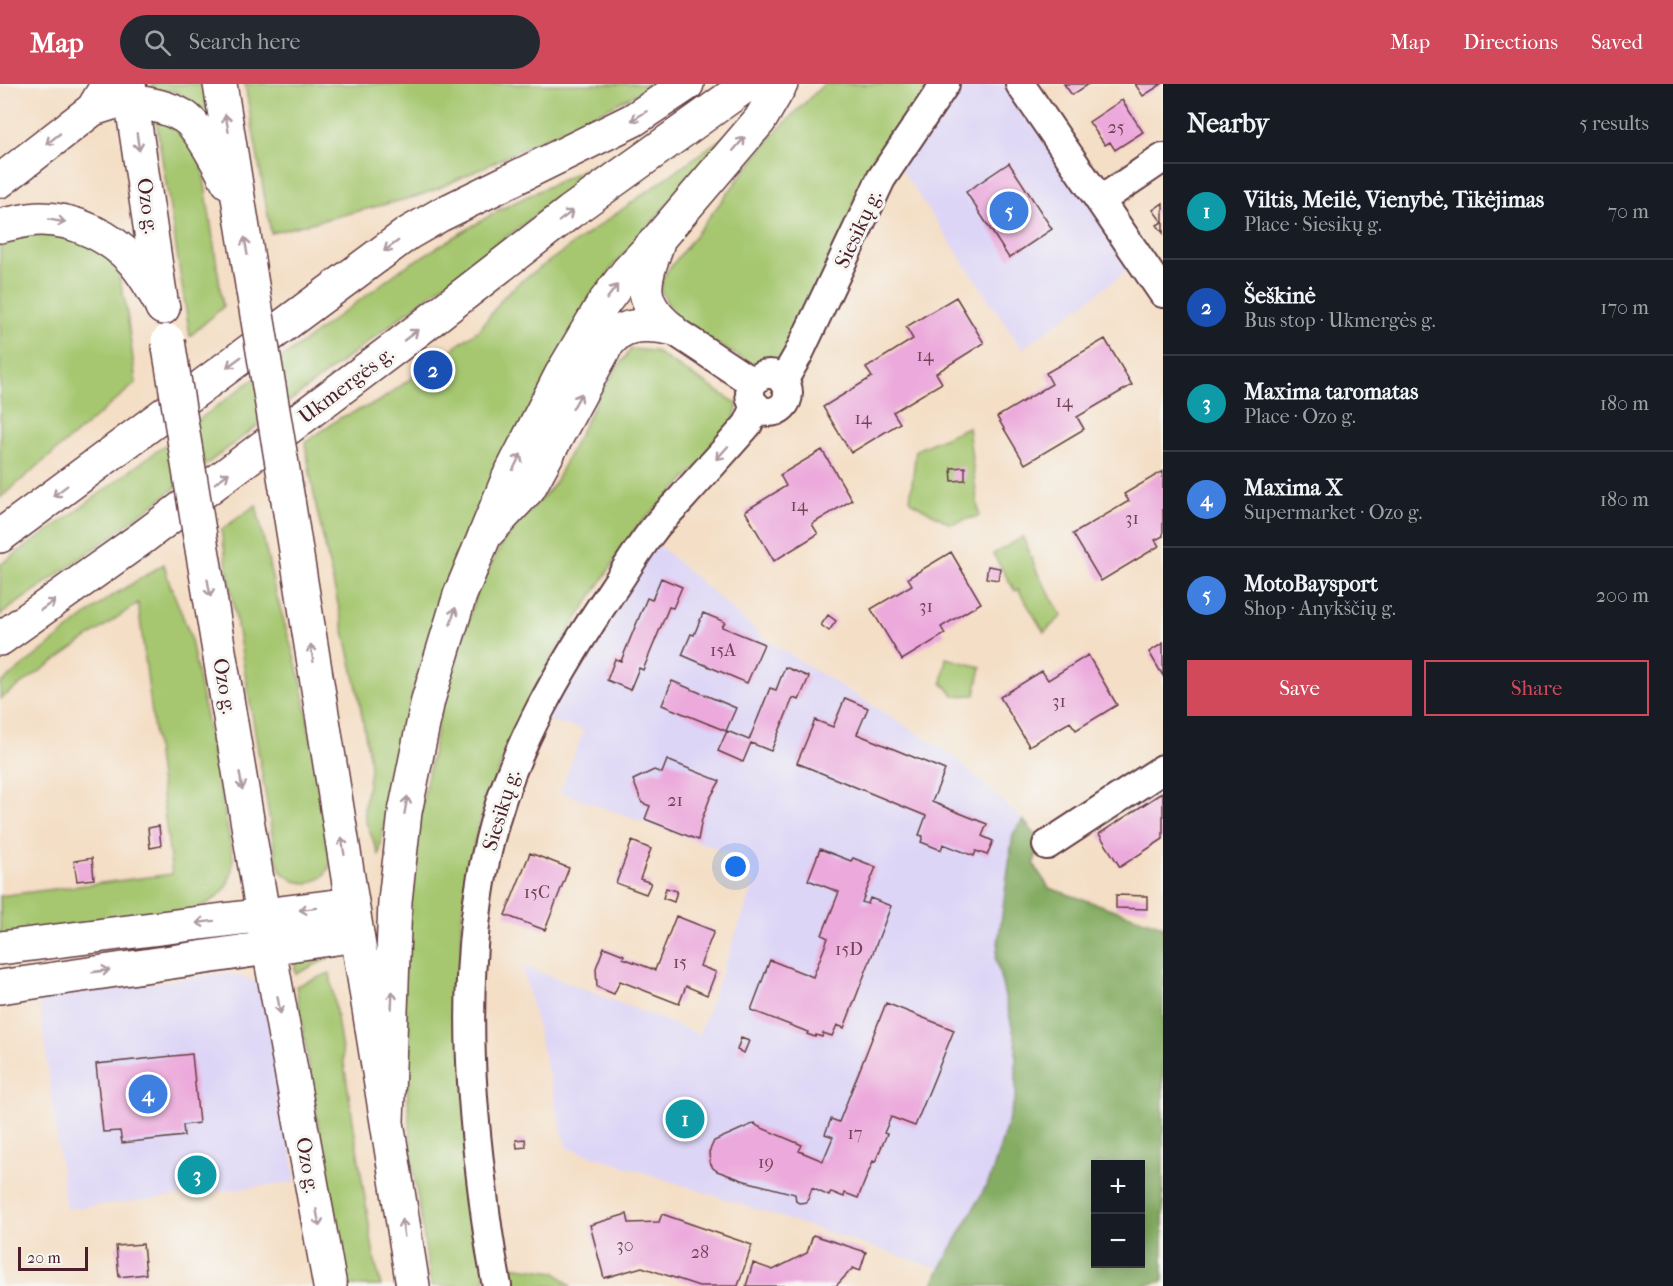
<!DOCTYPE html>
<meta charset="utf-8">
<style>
body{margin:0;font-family:"IM FELL French Canon",serif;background:#242831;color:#f1f3f6}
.controls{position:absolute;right:18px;bottom:18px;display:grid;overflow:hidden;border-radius:0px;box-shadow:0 3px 15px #0003}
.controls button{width:54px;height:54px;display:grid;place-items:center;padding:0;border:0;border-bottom:2px solid #363941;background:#171b24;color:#f1f3f6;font:30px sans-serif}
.scale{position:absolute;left:18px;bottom:15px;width:70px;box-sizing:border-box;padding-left:6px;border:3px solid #4a1f2b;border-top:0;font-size:16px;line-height:21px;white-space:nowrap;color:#4a1f2b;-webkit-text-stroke:4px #f6f6f2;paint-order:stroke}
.you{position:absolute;left:736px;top:783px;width:21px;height:21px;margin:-15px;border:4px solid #fff;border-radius:50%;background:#1a73e8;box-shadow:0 0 0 9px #1a73e833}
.badge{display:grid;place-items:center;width:39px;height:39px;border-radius:50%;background:#d1495b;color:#fff;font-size:20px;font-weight:700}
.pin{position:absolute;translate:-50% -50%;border:3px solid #fff;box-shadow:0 2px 6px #0006}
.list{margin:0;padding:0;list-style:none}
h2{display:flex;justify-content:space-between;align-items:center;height:78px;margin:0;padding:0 24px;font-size:26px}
h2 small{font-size:20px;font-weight:400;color:#9ea1a6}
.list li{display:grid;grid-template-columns:39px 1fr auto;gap:18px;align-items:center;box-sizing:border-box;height:96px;padding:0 24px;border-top:2px solid #363941}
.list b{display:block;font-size:22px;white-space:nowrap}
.list p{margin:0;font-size:20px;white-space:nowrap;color:#9ea1a6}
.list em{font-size:20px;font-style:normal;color:#9ea1a6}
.actions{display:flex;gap:12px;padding:18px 24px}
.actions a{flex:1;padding:14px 0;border:2px solid #d1495b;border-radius:0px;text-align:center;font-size:21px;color:#d1495b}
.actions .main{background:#d1495b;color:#fff}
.icon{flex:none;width:33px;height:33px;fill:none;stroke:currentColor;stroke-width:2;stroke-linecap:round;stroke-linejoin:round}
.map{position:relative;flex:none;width:1163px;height:1202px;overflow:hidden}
header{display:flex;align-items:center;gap:36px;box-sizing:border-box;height:84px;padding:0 30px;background:#d1495b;color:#fff}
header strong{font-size:28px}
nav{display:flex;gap:33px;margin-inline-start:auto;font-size:21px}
.search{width:420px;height:54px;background:#242831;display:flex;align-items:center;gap:15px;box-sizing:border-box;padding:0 21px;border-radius:33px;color:#9ea1a6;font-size:22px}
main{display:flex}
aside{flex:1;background:#171b24}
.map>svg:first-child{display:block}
.built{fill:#ddd5f6}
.green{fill:#a6c770;stroke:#78734e;stroke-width:1.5}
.forest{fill:#84ac62;stroke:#676646;stroke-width:1.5;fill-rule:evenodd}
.building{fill:#ecaadc}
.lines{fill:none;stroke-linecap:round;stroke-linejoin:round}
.minor-casing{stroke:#643c42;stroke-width:32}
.major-casing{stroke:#643c42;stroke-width:36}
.highway-casing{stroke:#643c42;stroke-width:36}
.minor{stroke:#fff;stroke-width:28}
.major{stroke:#fff;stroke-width:33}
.highway{stroke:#fff;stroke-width:33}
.major-bridge-casing{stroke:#643c42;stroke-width:36;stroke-linecap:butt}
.major-bridge{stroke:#fff;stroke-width:33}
.oneway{stroke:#ae9aa0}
.labels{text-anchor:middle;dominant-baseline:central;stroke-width:6;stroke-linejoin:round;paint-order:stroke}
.number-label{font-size:18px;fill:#724257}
.street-label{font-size:21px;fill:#4a1f2b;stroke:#f6f6f2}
</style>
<header>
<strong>Map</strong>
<div class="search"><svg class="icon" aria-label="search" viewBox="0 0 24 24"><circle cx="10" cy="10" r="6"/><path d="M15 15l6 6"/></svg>Search here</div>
<nav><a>Map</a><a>Directions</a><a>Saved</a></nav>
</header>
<main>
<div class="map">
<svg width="1163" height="1202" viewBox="0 0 1163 1202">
<rect width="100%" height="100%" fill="#f6f6f2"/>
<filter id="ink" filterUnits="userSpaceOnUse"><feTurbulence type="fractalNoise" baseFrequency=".0167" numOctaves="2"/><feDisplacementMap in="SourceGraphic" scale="12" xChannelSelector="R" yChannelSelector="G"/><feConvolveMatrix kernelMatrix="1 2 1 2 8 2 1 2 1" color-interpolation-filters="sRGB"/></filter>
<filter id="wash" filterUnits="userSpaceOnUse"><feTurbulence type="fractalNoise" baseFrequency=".008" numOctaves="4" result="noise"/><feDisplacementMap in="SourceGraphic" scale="24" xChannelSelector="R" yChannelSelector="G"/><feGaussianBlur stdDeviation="1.35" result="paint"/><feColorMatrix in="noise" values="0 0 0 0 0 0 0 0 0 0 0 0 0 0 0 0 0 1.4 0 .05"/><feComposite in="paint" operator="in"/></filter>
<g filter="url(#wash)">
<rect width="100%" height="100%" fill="#f4dec5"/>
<!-- built -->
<path class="built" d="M956 0H1008L1133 183 1022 265 901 85Z
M655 458 768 557 951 670 1023 736 1013 750 1009 925 1016 959V1010L991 1093 940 1185 566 1063 522 881 699 950 754 801 735 771 560 708 584 646 546 636Z
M225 889 250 895 258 901 265 911 296 1098 66 1125 39 915Z"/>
<!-- green -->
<path class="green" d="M152 0H204L210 36 195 20 175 7 153 6Z
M245 0H656L580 38 439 104 418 112 271 149Z
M824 0H929L786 270C777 280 770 285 757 283L677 237 661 207 663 193 771 53Z
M156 36 168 37 201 73 223 223 190 252Z
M732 47 614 181 500 377 475 430 444 511 417 592 392 697 379 771 366 738 364 725 370 686 369 672 358 609 316 422 305 359 340 334 378 318 480 245 505 211 520 198Z
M616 70 105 457 0 531V481L64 436 403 184 499 126Z
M33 148 93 158 117 184 126 222 136 299 0 414V160L12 154Z
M631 265 654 267 738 320 729 352 636 444 545 584 513 651 485 720 469 780 461 839 485 1202H431L412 1076 406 989 403 907 412 770 441 626 477 508 504 456 553 402 603 304Z
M968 343 979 432 950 440 910 417 916 366Z
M256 421 274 503 302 600 331 780 323 793 308 800 295 797 281 788 276 773 221 446Z
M1023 453 1037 488 1062 532 1044 548 1018 505 1015 507 993 470Z
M164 480 168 495 190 551 233 773C232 804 221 815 193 826L0 853V812L172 790 138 519 0 615V600L107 515Z
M946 574 981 583 975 611 955 612 942 599Z
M302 870H324L329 874 296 890C293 881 296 877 302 870Z
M330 889 374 1173 381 1202H344L296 902Z
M502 1181 555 1188 571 1202H507Z"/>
<!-- forest -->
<path class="forest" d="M1023 736 1040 756 1034 781 1049 804 1163 842V1197L1144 1202H932L940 1185 991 1093 1016 1011V959L996 875 1013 750ZM1096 1080H1140V1180H1096Z"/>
<g id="blocks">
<!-- building -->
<path class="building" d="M1064 0H1089L1072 11Z
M1135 0H1162L1143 12Z
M1122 16 1143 48 1115 66 1110 58 1105 61 1089 38Z
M1009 79 1052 145 1009 174 966 108Z
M1163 119V149L1157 141 1162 138 1153 126Z
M956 213 984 259 936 289 942 299 893 328 900 339 851 369 823 323 872 293 866 284 913 255 906 243Z
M1105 255 1132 301 1077 333 1084 345 1025 380 997 333 1052 300 1046 289Z
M822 366 852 416 812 440 818 450 774 477 745 427 786 402 780 391Z
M965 383V396L952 397 951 384Z
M1163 387V452L1155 456 1159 462 1101 497 1073 450 1129 417 1124 410Z
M951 468 981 519 941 543 945 550 902 576 871 525 912 501 908 494Z
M988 482 1000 484 998 496 986 494Z
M661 494 682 503 673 524 669 523 643 586 639 584 630 606 607 596 615 575 621 577 647 514 652 516Z
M703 529 725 538 722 543 764 560 747 599 682 571 691 550 694 551Z
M828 531 836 537 829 547 821 541Z
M1163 559V592L1149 568Z
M1088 571 1117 621 1076 646 1070 638 1029 662 1000 613 1042 587 1048 596Z
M785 583 809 593 799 616 793 614 771 667 751 659 743 678 718 667 727 647 749 656 770 604 776 606Z
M672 597 736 624 726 647 662 621Z
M845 614 868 624 857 650 945 686 932 718 987 740 982 752 993 757 987 771 976 767 974 772 943 760 941 766 921 758 923 752 919 751 926 732 797 679 815 636 833 643Z
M667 676 720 697 710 714 702 735 698 756 645 735 650 722 642 719 633 696 654 686 662 689Z
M1163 708V755L1120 783 1099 750Z
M159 742 161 762 150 764 148 744Z
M632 757 651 765 640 795 651 799 646 810 616 799Z
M820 765 851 777 853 774 876 783 862 818 868 820 870 814 891 822 844 944 837 941 832 952 823 949 822 953 816 951 815 953 807 950 808 948 751 926 770 876 813 893 828 854 822 851 839 808 808 796Z
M530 769 569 784 545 846 505 831Z
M92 774 94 795 77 797 74 777Z
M666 804 677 807 674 818 663 814Z
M1116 811 1147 812V825L1116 824Z
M676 832 714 847 700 882 716 888 707 911 686 902 679 920 620 897 614 910 597 903 596 884 604 863 624 871 623 874 655 886Z
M886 919 954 946 915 1042 891 1033 884 1049 887 1050 875 1078 873 1077 858 1114 845 1109 844 1113 831 1108 829 1112 812 1104 807 1118 799 1119 796 1117 795 1110 745 1097 717 1087 713 1084 710 1079 709 1068 714 1057 755 1039 757 1042 802 1061 799 1067 823 1077 833 1053 825 1050 831 1035 839 1038Z
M741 954 749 957 744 969 737 966Z
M192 970 199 1039 183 1041 184 1052 122 1059 120 1047 103 1048 96 980Z
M525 1055 526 1063 517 1064 516 1056Z
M201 1075 205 1104 192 1106 188 1077Z
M627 1130 629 1139 659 1138 662 1130 752 1161 738 1202H699L642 1183 604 1194 590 1141Z
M813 1151 866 1168 860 1187 853 1184 836 1202H746L753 1179 773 1186 807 1169Z
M143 1160 146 1190 119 1193 116 1162Z"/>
</g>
</g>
<g filter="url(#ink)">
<use href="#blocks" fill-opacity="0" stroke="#643c42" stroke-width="1.5"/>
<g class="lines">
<defs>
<path id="minor" d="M1020 0 1163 209
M1101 116 1163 74
M670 244 753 299
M750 309a19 19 0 1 1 38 0a19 19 0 1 1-38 0Z
M783 297 798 271 881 95 945 0
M1047 761 1163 685
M497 1202C490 1166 485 1130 481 1094 467 984 463 863 490 755 512 664 561 582 613 505 626 486 638 465 653 446 661 435 672 425 681 415 703 390 726 366 748 340L756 322"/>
<path id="major" d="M129 0 162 223
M220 0 253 207
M132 17C150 20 167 23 183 32 199 41 219 81 228 98
M288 416 413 1202
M199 447 263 831 330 1202
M387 1037 395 817 405 728 428 616 460 511 485 451 529 404 607 260C611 256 614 252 618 249 632 239 654 241 670 244"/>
<path id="highway" d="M93 25 112 19 132 17
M0 97 93 25 108 0
M0 142C14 139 27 135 41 135 75 135 111 153 133 177 145 191 154 207 163 224
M657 161C644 197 636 216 670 244
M485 451 508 395 561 291 603 220 628 187 660 153 760 36 781 0
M0 452 407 150 440 131 633 36 687 0
M0 555 142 454 400 260 570 128 748 0
M0 864 352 820
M0 903 357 851"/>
</defs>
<!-- minor casing -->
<use href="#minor" class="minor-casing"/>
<!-- major casing -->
<use href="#major" class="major-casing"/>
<!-- highway casing -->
<use href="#highway" class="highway-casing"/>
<!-- minor -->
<use href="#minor" class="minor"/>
<!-- major -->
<use href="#major" class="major"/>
<!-- highway -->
<use href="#highway" class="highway"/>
<defs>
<path id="major-bridge" d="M253 207 288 416
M168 257 199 447"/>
</defs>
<!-- major-bridge casing -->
<use href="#major-bridge" class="major-bridge-casing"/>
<!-- major-bridge -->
<use href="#major-bridge" class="major-bridge"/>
</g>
<!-- one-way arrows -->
<defs><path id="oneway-shaft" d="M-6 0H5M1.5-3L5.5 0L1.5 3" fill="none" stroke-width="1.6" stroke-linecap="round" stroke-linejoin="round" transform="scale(1.5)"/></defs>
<g class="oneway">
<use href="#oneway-shaft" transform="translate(639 32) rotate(148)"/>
<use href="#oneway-shaft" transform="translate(227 39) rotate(-100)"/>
<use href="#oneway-shaft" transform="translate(53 55) rotate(142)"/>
<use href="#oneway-shaft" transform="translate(138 58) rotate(82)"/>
<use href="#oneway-shaft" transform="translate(739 60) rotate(-49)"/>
<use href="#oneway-shaft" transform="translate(566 132) rotate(-37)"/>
<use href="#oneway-shaft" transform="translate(57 137) rotate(10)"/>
<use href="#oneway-shaft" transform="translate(246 162) rotate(-99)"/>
<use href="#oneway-shaft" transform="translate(391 162) rotate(144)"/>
<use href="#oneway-shaft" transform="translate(612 208) rotate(-53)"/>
<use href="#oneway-shaft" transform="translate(411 251) rotate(-38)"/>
<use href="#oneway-shaft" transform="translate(234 278) rotate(144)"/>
<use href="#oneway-shaft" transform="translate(577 317) rotate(-61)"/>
<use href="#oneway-shaft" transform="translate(722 369) rotate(132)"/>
<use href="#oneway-shaft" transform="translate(517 378) rotate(-63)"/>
<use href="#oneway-shaft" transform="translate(222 394) rotate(-37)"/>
<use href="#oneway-shaft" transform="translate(60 407) rotate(143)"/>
<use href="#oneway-shaft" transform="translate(209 504) rotate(80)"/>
<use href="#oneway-shaft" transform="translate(48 521) rotate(-35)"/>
<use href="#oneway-shaft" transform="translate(453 532) rotate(-73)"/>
<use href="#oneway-shaft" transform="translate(312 569) rotate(-99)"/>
<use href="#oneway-shaft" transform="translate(241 697) rotate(80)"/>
<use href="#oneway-shaft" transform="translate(406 721) rotate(-80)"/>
<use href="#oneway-shaft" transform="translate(343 762) rotate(-99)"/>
<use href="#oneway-shaft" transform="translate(308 825) rotate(173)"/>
<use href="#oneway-shaft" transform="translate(205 838) rotate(173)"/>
<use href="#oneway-shaft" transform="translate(101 887) rotate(-8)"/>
<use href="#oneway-shaft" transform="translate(392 916) rotate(-87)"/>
<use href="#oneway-shaft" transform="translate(279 921) rotate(80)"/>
<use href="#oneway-shaft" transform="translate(318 1134) rotate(79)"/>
<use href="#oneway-shaft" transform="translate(403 1144) rotate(-99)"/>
</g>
</g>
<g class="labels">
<!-- number labels -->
<g class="number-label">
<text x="1116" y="43">25</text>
<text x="925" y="271">14</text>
<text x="1064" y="317">14</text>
<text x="863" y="334">14</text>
<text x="799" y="421">14</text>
<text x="1132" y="434">31</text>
<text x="926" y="522">31</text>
<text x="723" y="566">15A</text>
<text x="1059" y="617">31</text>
<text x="675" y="716">21</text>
<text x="537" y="808">15C</text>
<text x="849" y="865">15D</text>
<text x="680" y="878">15</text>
<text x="855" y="1049">17</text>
<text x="766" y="1078">19</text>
<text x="625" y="1161">30</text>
<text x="700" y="1168">28</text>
</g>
<!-- street labels -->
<g class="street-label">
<text transform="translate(148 122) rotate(82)">Ozo g.</text>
<text transform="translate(858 145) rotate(-65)">Siesikų g.</text>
<text transform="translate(346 301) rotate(-37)">Ukmergės g.</text>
<text transform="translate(225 602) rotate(80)">Ozo g.</text>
<text transform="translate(501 726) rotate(-73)">Siesikų g.</text>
<text transform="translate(308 1081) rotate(80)">Ozo g.</text>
</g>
</g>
</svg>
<div class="controls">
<button>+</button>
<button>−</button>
</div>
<div class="scale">20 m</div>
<div class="you"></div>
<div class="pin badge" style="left:685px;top:1035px;background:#0f9aa8">1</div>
<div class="pin badge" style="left:433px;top:286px;background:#1a4fb4">2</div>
<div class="pin badge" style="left:197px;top:1091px;background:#0f9aa8">3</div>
<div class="pin badge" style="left:148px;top:1010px;background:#3f7fe0">4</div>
<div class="pin badge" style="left:1009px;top:127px;background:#3f7fe0">5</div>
</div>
<aside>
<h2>Nearby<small>5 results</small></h2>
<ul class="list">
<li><span class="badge" style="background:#0f9aa8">1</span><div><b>Viltis, Meilė, Vienybė, Tikėjimas</b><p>Place · Siesikų g.</p></div><em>70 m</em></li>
<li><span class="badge" style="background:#1a4fb4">2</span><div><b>Šeškinė</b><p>Bus stop · Ukmergės g.</p></div><em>170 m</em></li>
<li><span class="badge" style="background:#0f9aa8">3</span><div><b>Maxima taromatas</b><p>Place · Ozo g.</p></div><em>180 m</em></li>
<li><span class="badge" style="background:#3f7fe0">4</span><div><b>Maxima X</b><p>Supermarket · Ozo g.</p></div><em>180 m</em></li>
<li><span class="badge" style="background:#3f7fe0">5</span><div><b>MotoBaysport</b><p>Shop · Anykščių g.</p></div><em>200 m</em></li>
</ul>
<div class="actions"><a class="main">Save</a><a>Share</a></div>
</aside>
</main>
